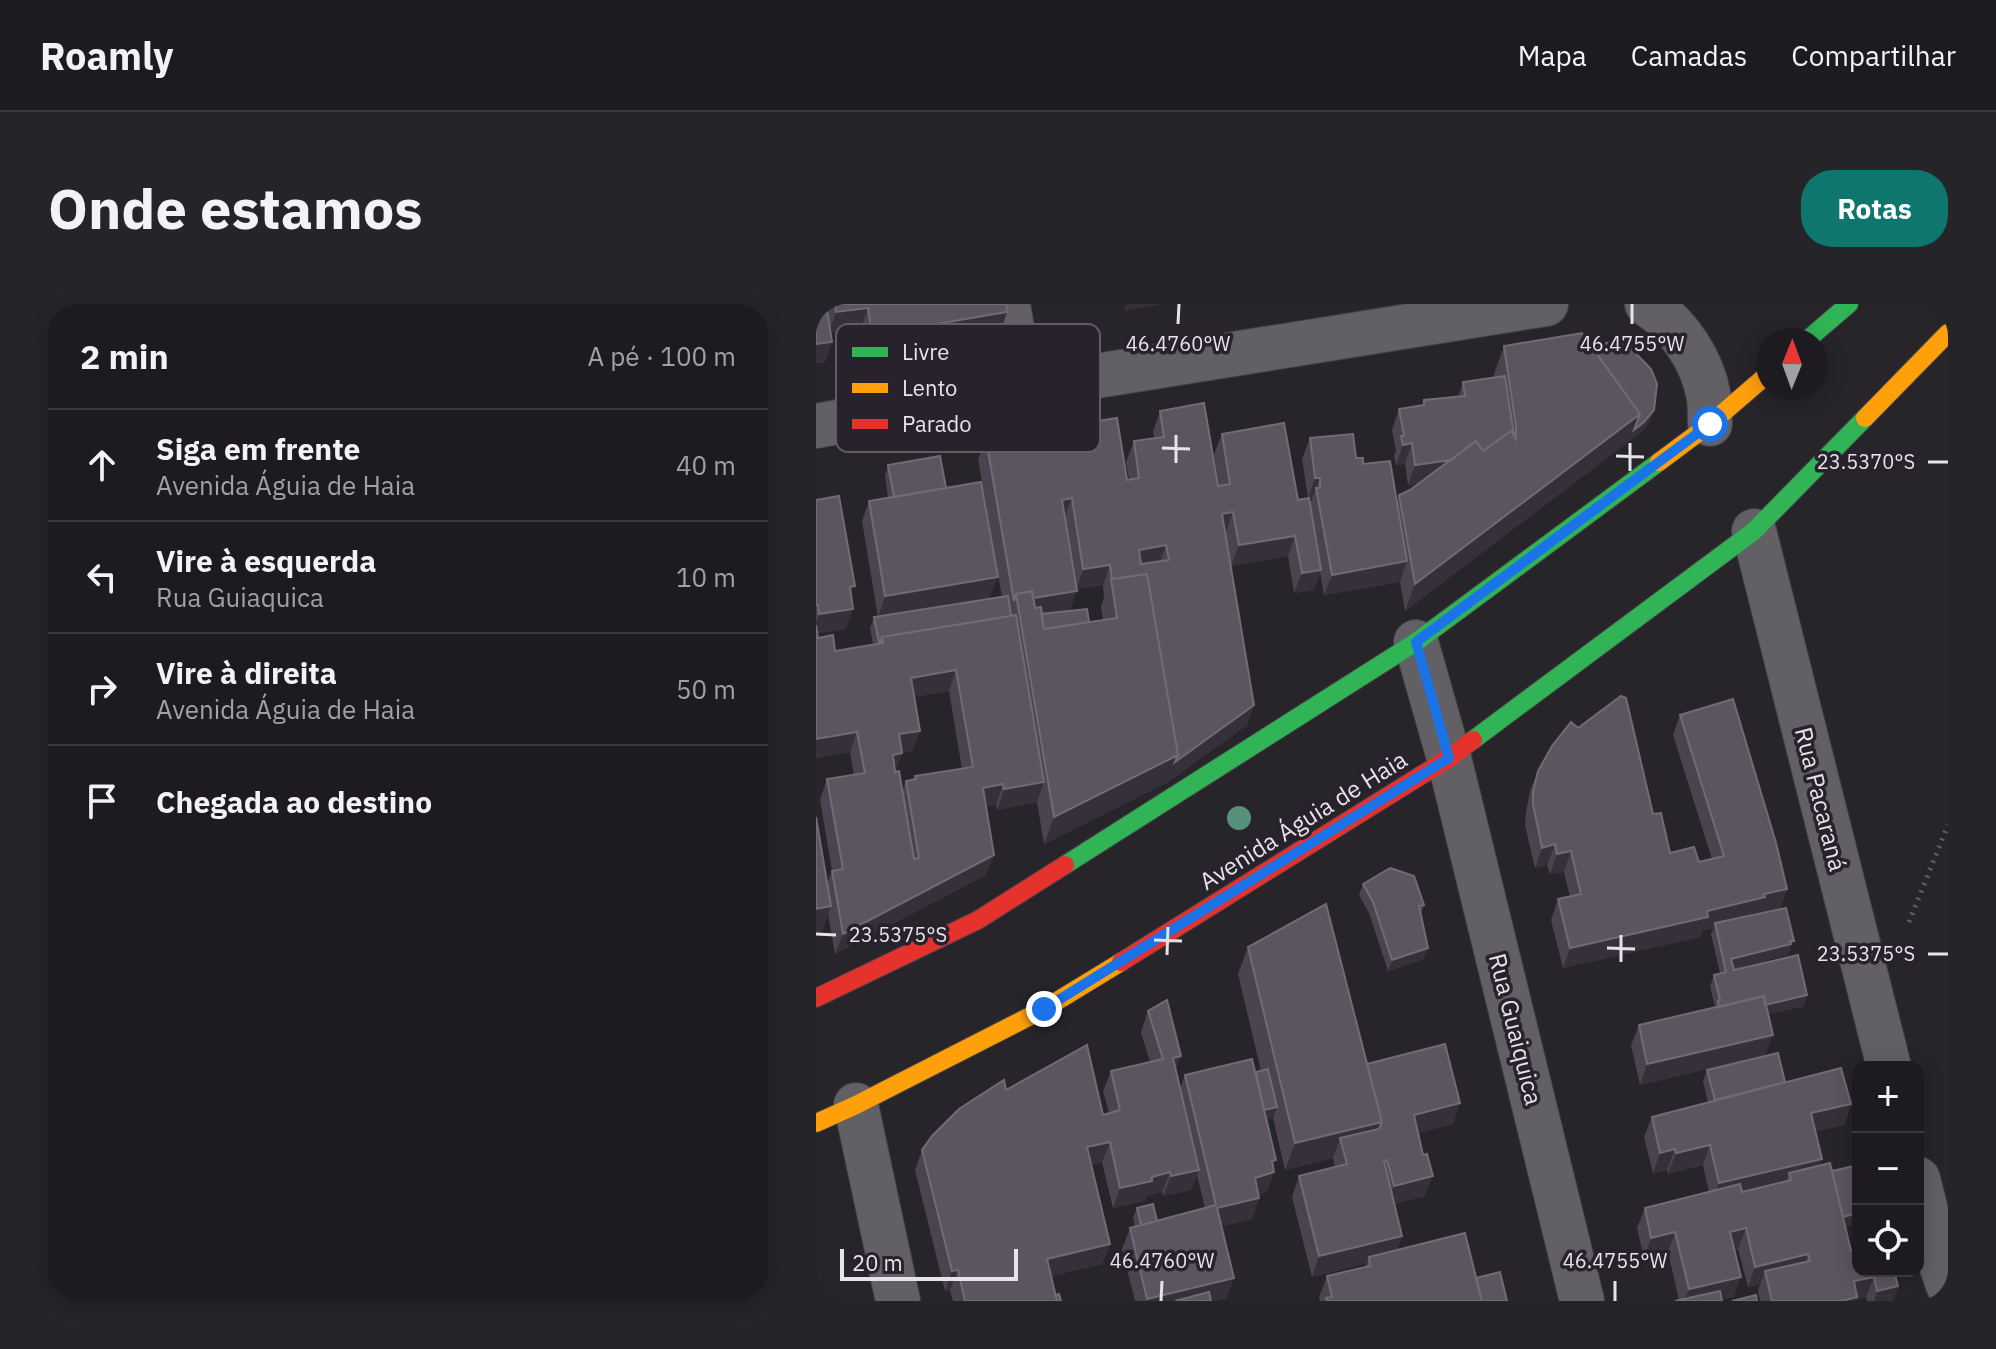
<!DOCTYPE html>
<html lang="pt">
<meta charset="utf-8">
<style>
body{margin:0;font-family:"IBM Plex Sans",sans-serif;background:#252429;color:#f1f3f6}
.controls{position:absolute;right:24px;bottom:24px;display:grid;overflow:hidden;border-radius:16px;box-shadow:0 4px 20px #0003}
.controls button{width:72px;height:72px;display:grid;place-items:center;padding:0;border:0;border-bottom:2px solid #3b393e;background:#1d1b20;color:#f1f3f6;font:40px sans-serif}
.compass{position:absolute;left:940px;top:24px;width:72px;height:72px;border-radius:50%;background:#1d1b20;box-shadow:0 4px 20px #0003;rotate:1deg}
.scale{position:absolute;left:24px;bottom:20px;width:178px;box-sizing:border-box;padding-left:8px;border:4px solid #e7e3ea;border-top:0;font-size:22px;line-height:28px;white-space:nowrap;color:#e7e3ea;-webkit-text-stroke:6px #28222c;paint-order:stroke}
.stop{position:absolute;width:24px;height:24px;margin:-18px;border:6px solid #1a73e8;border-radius:50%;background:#fff}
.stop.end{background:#1a73e8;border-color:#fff;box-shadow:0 2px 8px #0008}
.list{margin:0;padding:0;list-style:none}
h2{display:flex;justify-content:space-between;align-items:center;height:104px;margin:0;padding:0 32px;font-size:34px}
h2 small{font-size:26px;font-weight:400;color:#a0a1a5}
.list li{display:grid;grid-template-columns:52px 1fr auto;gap:24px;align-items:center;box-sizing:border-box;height:112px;padding:0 32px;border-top:2px solid #3b393e}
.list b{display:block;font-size:30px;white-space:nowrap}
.list p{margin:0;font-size:26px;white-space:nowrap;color:#a0a1a5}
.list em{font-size:26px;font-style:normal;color:#a0a1a5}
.icon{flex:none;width:44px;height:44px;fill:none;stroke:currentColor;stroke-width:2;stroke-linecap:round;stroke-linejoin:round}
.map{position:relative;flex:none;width:1132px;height:997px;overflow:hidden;border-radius:32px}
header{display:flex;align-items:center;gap:48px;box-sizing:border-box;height:112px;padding:0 40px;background:#1d1b20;border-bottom:2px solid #3b393e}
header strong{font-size:38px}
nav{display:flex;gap:44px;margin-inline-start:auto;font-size:28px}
.intro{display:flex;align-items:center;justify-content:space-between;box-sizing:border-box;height:192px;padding:0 48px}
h1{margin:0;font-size:56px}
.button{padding:20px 36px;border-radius:32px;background:#0f766e;color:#fff;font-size:28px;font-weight:700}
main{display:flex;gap:48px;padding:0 48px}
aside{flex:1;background:#1d1b20;border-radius:32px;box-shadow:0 4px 20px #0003}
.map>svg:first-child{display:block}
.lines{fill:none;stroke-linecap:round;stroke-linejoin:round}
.lane-casing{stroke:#434145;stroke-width:34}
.street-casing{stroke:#434145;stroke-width:46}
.fast-casing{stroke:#434145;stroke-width:20}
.slow-casing{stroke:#434145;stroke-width:20}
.jam-casing{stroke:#434145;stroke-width:20}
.path{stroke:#626065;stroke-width:5;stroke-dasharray:2 6;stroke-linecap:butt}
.lane{stroke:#626065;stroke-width:32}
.street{stroke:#626065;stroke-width:44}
.fast{stroke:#30b455;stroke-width:18}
.slow{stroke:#ff9f0a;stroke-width:18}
.jam{stroke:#e5322d;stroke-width:18}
.tree{fill:#57907a}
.wall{fill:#4b4450;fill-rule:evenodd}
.shaded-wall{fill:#35303a}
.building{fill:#5c5560;stroke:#716b76;stroke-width:2;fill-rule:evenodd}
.route{stroke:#1a73e8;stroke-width:10}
.ticks{fill:none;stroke:#e7e3ea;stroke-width:3}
.labels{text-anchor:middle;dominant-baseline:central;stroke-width:7;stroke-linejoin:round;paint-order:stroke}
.street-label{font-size:24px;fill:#e7e3ea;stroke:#28222c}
.key{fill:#28222c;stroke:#615c65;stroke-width:2}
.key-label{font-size:22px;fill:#e7e3ea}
.ticks-label{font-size:20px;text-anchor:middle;fill:#e7e3ea;stroke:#28222c;stroke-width:7;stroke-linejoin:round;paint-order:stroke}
</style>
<header>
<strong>Roamly</strong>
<nav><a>Mapa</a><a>Camadas</a><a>Compartilhar</a></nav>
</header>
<div class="intro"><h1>Onde estamos</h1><a class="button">Rotas</a></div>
<main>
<aside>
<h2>2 min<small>A pé · 100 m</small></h2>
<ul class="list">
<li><svg class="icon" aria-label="ahead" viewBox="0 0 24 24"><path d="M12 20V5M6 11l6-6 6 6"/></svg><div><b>Siga em frente</b><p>Avenida Águia de Haia</p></div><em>40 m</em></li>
<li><svg class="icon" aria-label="left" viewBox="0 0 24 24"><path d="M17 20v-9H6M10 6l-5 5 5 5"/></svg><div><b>Vire à esquerda</b><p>Rua Guiaquica</p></div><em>10 m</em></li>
<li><svg class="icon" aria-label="right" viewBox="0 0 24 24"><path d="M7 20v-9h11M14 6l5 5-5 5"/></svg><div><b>Vire à direita</b><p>Avenida Águia de Haia</p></div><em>50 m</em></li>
<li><svg class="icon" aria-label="arrive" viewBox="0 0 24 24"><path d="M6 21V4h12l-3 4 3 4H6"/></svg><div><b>Chegada ao destino</b></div></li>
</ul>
</aside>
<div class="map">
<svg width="1132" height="997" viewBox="0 0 1132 997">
<rect width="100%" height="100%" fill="#27242a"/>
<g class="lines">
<defs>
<path id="lane" d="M198 0 212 83"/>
<path id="street" d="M831 0C863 21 887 57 893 94 894 102 894 111 894 120
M0 122 212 83 730 0
M938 227 1073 763
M600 338 633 454 766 997
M40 801 82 997
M1102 875 1119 943 1132 981"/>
<path id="fast" d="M991 36 1033 0
M657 436 938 227 1049 114
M249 561 600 338 843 158"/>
<path id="slow" d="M1049 114 1132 29
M843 158 894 120 952 70
M0 819 40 801 228 705 305 658"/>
<path id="jam" d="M305 658 633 454 657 436
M0 694 162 616 249 561"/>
</defs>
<!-- lane casing -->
<use href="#lane" class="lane-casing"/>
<!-- street casing -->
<use href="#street" class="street-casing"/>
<!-- fast casing -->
<use href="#fast" class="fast-casing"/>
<!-- slow casing -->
<use href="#slow" class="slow-casing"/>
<!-- jam casing -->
<use href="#jam" class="jam-casing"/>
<!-- path -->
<path class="path" d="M1093 618 1132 521"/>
<!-- lane -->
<use href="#lane" class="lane"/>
<!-- street -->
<use href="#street" class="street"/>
<!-- fast -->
<use href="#fast" class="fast"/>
<!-- slow -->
<use href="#slow" class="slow"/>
<!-- jam -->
<use href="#jam" class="jam"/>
</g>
<!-- trees -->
<circle class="tree" cx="423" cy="514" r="12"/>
<!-- wall -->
<path class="wall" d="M0 0H190L191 8 184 28 49 52 45 24 15 28 9 58 0 59Z
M688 42H775L834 117 824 129 589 307 584 278 508 291 504 268 498 286 478 289 472 252 415 262 438 401 431 421 352 478 228 540 221 498 181 506 180 501 170 502V571L19 650 12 610 5 630 11 580 16 567 4 496 11 475 38 471 34 448 0 454V196L35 293 30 325 1 329 2 334 19 347 57 340 54 324 58 313 186 293 162 155 170 135 313 175 310 158 318 137 338 134 337 128 344 107 402 182H403L398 150 406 130 482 196 494 201 496 194H492L486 155 494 134 540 154 581 197 583 191 594 186 603 180 592 181 589 160 580 161 578 152 580 147 576 126 583 105 606 101 608 96 642 93 647 78 679 73 678 70ZM287 281 288 293 285 303 287 316 273 318 254 307 261 285ZM133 387 146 465 99 472 98 475 90 477 86 487 79 468 86 449 96 447 104 427 98 393Z
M72 161 130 184 174 293 62 313 46 217 53 197 72 194 69 172Z
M864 411 971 585 964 605 974 647 972 648 971 651 917 665 918 666 988 702 952 710 949 751 824 781 815 741 823 721 899 703 894 682 898 671 904 669 895 630 898 624 887 626 884 633 747 664 735 616 742 595 754 593 748 568 734 570 731 561 719 564 709 521 710 508 714 487 722 467 837 510 854 549 883 558 896 555 857 431Z
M547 580 608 601 605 611 608 655 572 667 553 609 543 591Z
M432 643 551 760 637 820 602 829 609 892 578 900 586 932 581 946 660 974 691 997H504L503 993 511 972 549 963 551 959 496 973 476 893 483 872 519 863 517 854 469 866 457 814 451 815 457 864 451 888 442 891 443 894 436 915 406 922 411 994 398 997H319L306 945 314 924 319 923 317 914 321 904 341 917 389 904 381 871 375 886 347 892 346 888 331 892 329 897 297 904 286 858 275 861 294 940 286 960 235 972 239 991 245 997H137L134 986 129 987 99 866 106 846 190 786 287 811 293 809 287 787 295 767 334 758 325 728 332 707 360 767 364 785 369 771 440 768 445 767 422 670Z
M891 766 969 778 1035 800 1028 821 1000 827 1004 861 1016 867 1042 861V919L1029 923 1035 947 1082 982 1077 997H1051L1050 993 1040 996V997H944L942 987 944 980 932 983 922 945 919 946 918 993 863 996 852 948 828 954 821 924 829 904 893 888 887 861 852 870 851 866 837 869 828 833 836 813 892 798 887 777Z"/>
<!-- shaded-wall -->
<path class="shaded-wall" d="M311 0H349L308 7Z
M52 4 45 24 13 28 20 8Z
M191 8 184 28 49 52 56 31Z
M16 38 9 58 0 59V40Z
M838 106 834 117 824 129 589 307 599 280 824 110Z
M596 139 589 160 580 161 587 141Z
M643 155 636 175 592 181 599 161Z
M499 174H504L496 194H492Z
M256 194 248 215 246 196Z
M417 208 410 228 406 210Z
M479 232 472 252 415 262 423 241Z
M350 241 343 261 316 266 323 246Z
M591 257 584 278 508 291 516 271Z
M294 261 287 281 260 286 267 265Z
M505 266 498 286 478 289 486 269Z
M182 273 174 293 62 313 69 292Z
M261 287 254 307 217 313 201 296Z
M37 305 30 325 0 330V319L3 310Z
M140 366 133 387 87 395 95 374Z
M438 401 431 421 352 478 228 540 238 513 362 451Z
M104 427 96 447 75 451 83 430Z
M41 428 34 448 0 454V435Z
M86 449 79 469 77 451Z
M228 478 221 498 181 506 188 485Z
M187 480 180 501 160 504 167 484Z
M739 540 731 561 719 564 726 544Z
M755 547 748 568 734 570 741 550Z
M178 551 170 571 19 650 27 630Z
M971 585 964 605 899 619 898 624 887 626 884 633 747 664 754 644Z
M15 602 5 630H0V605Z
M978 637 971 651 911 666 915 655Z
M612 644 608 655 572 667 576 656Z
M991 691 988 702 901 722 905 711Z
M957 731 949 751 824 781 831 760Z
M365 752 357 772V754Z
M644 799 637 820 591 832 598 811Z
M1035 800 1028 821 988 830 995 809Z
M461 803 457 814 439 818 443 807Z
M566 818 556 845 524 834 517 854 469 866 479 839Z
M294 838 286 858 263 863 271 843Z
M894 841 887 861 852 870 860 849Z
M859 845 851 866 837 869 844 849Z
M1006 855 999 875 975 876 973 869 969 882 896 899 903 879Z
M460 856 456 869 458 868 451 888 432 894 439 874 456 857Z
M383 866 375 886 347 892 355 872Z
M354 868 346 888 331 892 329 897 297 904 304 884 336 873Z
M617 872 609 892 570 902 578 882Z
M443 894 436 915 394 925 401 904Z
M1042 909V919L1017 926 1021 915Z
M930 924 922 945 907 948 914 928Z
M859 928 852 948 828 954 835 934Z
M586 932 578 953H553L551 959 496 973 503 952Z
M294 940 286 960 223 975 231 955Z
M992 950 985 970 949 967 944 980 932 983 939 963Z
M142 966 134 986 129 987 136 967Z
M925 973 918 993 901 997H868L873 985Z
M1058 973 1050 993 1040 996V997H1026L1038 977Z
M418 974 411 994 398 997H330L331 995Z
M1082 982 1077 997H1058L1061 987Z"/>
<!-- building -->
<path class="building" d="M0 0H10L16 38 0 40Z
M19 0H190L191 8 56 31 52 4 20 8Z
M766 29 824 110 599 280 583 191 594 186 660 137 667 147 695 127 700 135V123L688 42Z
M807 36 835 65 841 80 838 106 828 118 818 126 824 110 775 42Z
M689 72 698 131 695 127 667 147 660 137 635 156 599 161 596 139 587 141 585 132H588L583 105 608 101V96L649 92 647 78Z
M388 99 402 182 414 180 406 130 468 119 482 196 493 194 505 266 486 269 479 232 423 241 417 208 406 210 438 401 359 458 362 451 331 270 296 275 294 261 267 265 256 194 246 196 261 287 217 294 216 287 200 290 198 297 170 135 301 114 311 176 323 174 318 137 348 133 344 107ZM350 241 353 256 325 260 323 246Z
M537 130 540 154H547V160L574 157 591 257 516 271 500 184H504V174H499L494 134Z
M124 152 130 184 78 193 72 161Z
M165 178 182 273 69 292 53 197Z
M23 192 39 282 34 283 37 305 3 310 2 301H0V196Z
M331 270 362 451 238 513 200 290 216 287 219 304 225 303 228 325 301 314 295 275Z
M192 292 195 312 66 333 64 339H63L58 313Z
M271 305 273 318 228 325 225 310Z
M200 311 228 478 188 485 187 480 167 484 178 551 27 630 16 567 27 565 11 475 49 469 41 428 0 435V321L2 334 17 331 19 347 67 339 66 333ZM140 366 157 463 99 472 100 475 90 477 103 554 98 555 83 467 79 468 77 451 86 449 83 430 104 427 95 374Z
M805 392 810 394 837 510 845 509 854 549 878 543 883 558 908 552 864 411 917 395 960 539 971 585 948 590 949 593 891 607 892 613 754 644 742 595 765 590 755 547 741 550 739 540 726 544 717 500V488L722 467 736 442 755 418 762 424Z
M0 513 15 602 0 605Z
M574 564 598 572 608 601 603 602 612 644 576 656 557 598 547 580Z
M510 600 566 818 479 839 432 643Z
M970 604 978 637H974L975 640 915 655 918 666 982 651 991 691 949 701 948 692 903 703 902 697 904 696 898 671 910 668 899 619Z
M948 692 957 731 831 760 823 721Z
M351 696 365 752 357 754 383 866 355 872 354 868 336 873V877L304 884 294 838 271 843 294 940 231 955 241 997H149L142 966 136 967 106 846 116 832 143 805 188 776 190 786 271 741 287 811 304 806 295 767 347 755 332 707Z
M629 740 644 799 598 811 607 851 611 850 617 872 578 882 571 856 568 857 586 932 503 952 483 872 531 860 524 834 563 825 566 818 551 760Z
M962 749 969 778 899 796 891 766Z
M436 755 460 856 456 857 458 868 439 874 443 894 401 904 418 974 331 995 314 924 400 901 369 771Z
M1025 764 1035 800 995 809 1006 855 903 879 894 841 860 849 859 845 844 849 836 813Z
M452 765 461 803 448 806 440 768Z
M1014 859 1035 947 1042 945V967H1078L1082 982 1061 987 1058 973 1038 977 1041 993 1026 997H956L949 967 994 957 992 950 939 963 930 924 914 928 925 973 873 985 859 928 835 934 829 904 924 880 926 888 975 876 973 869Z
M1042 861V909L1027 913 1016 867Z
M337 900 341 917 325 921 321 904Z
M649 929 666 997H511L510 994 516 993 511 972 554 962 553 953Z
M684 968 691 997H666L660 974Z
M904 987 906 997H859Z
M393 988 395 997H359Z
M243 990 245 997H241L239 991Z
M940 991 941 997H916Z"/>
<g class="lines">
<!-- route -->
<path class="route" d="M228 705 633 454 600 338 894 120"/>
</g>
<!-- ticks -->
<path class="ticks" d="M362 20 363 0M816 20V0M346 144 374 145M800 152 828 153M1112 158H1132M360 159V131M814 167V139M0 630 20 631M338 636 366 637M791 644 819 645M1112 650H1132M351 651 352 623M805 658V631M345 997 346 977M799 997V977"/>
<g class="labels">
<!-- street labels -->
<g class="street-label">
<text transform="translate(1005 495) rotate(76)">Rua Pacaraná</text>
<text transform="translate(487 516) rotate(-32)">Avenida Águia de Haia</text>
<text transform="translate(700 725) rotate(76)">Rua Guaiquica</text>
</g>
</g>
<!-- legend -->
<rect x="20" y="20" width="264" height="128" rx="12" class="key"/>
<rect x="36" y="43" width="36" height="10" fill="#30b455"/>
<rect x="36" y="79" width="36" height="10" fill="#ff9f0a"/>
<rect x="36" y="115" width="36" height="10" fill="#e5322d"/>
<g class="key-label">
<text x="86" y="56">Livre</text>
<text x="86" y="92">Lento</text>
<text x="86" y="128">Parado</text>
</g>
<g class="ticks-label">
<text x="362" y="47">46.4760°W</text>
<text x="816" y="47">46.4755°W</text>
<text x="1050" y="165">23.5370°S</text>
<text x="82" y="638">23.5375°S</text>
<text x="1050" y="657">23.5375°S</text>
<text x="346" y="964">46.4760°W</text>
<text x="799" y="964">46.4755°W</text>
</g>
</svg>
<div class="controls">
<button>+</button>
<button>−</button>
<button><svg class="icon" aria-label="locate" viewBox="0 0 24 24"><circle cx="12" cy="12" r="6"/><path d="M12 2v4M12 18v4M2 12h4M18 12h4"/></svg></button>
</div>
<svg class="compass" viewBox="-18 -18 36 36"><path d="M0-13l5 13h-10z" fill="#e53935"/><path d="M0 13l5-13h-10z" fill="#a0a1a5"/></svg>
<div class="scale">20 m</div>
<div class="stop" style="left:894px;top:120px"></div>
<div class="stop end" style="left:228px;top:705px"></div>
</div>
</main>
